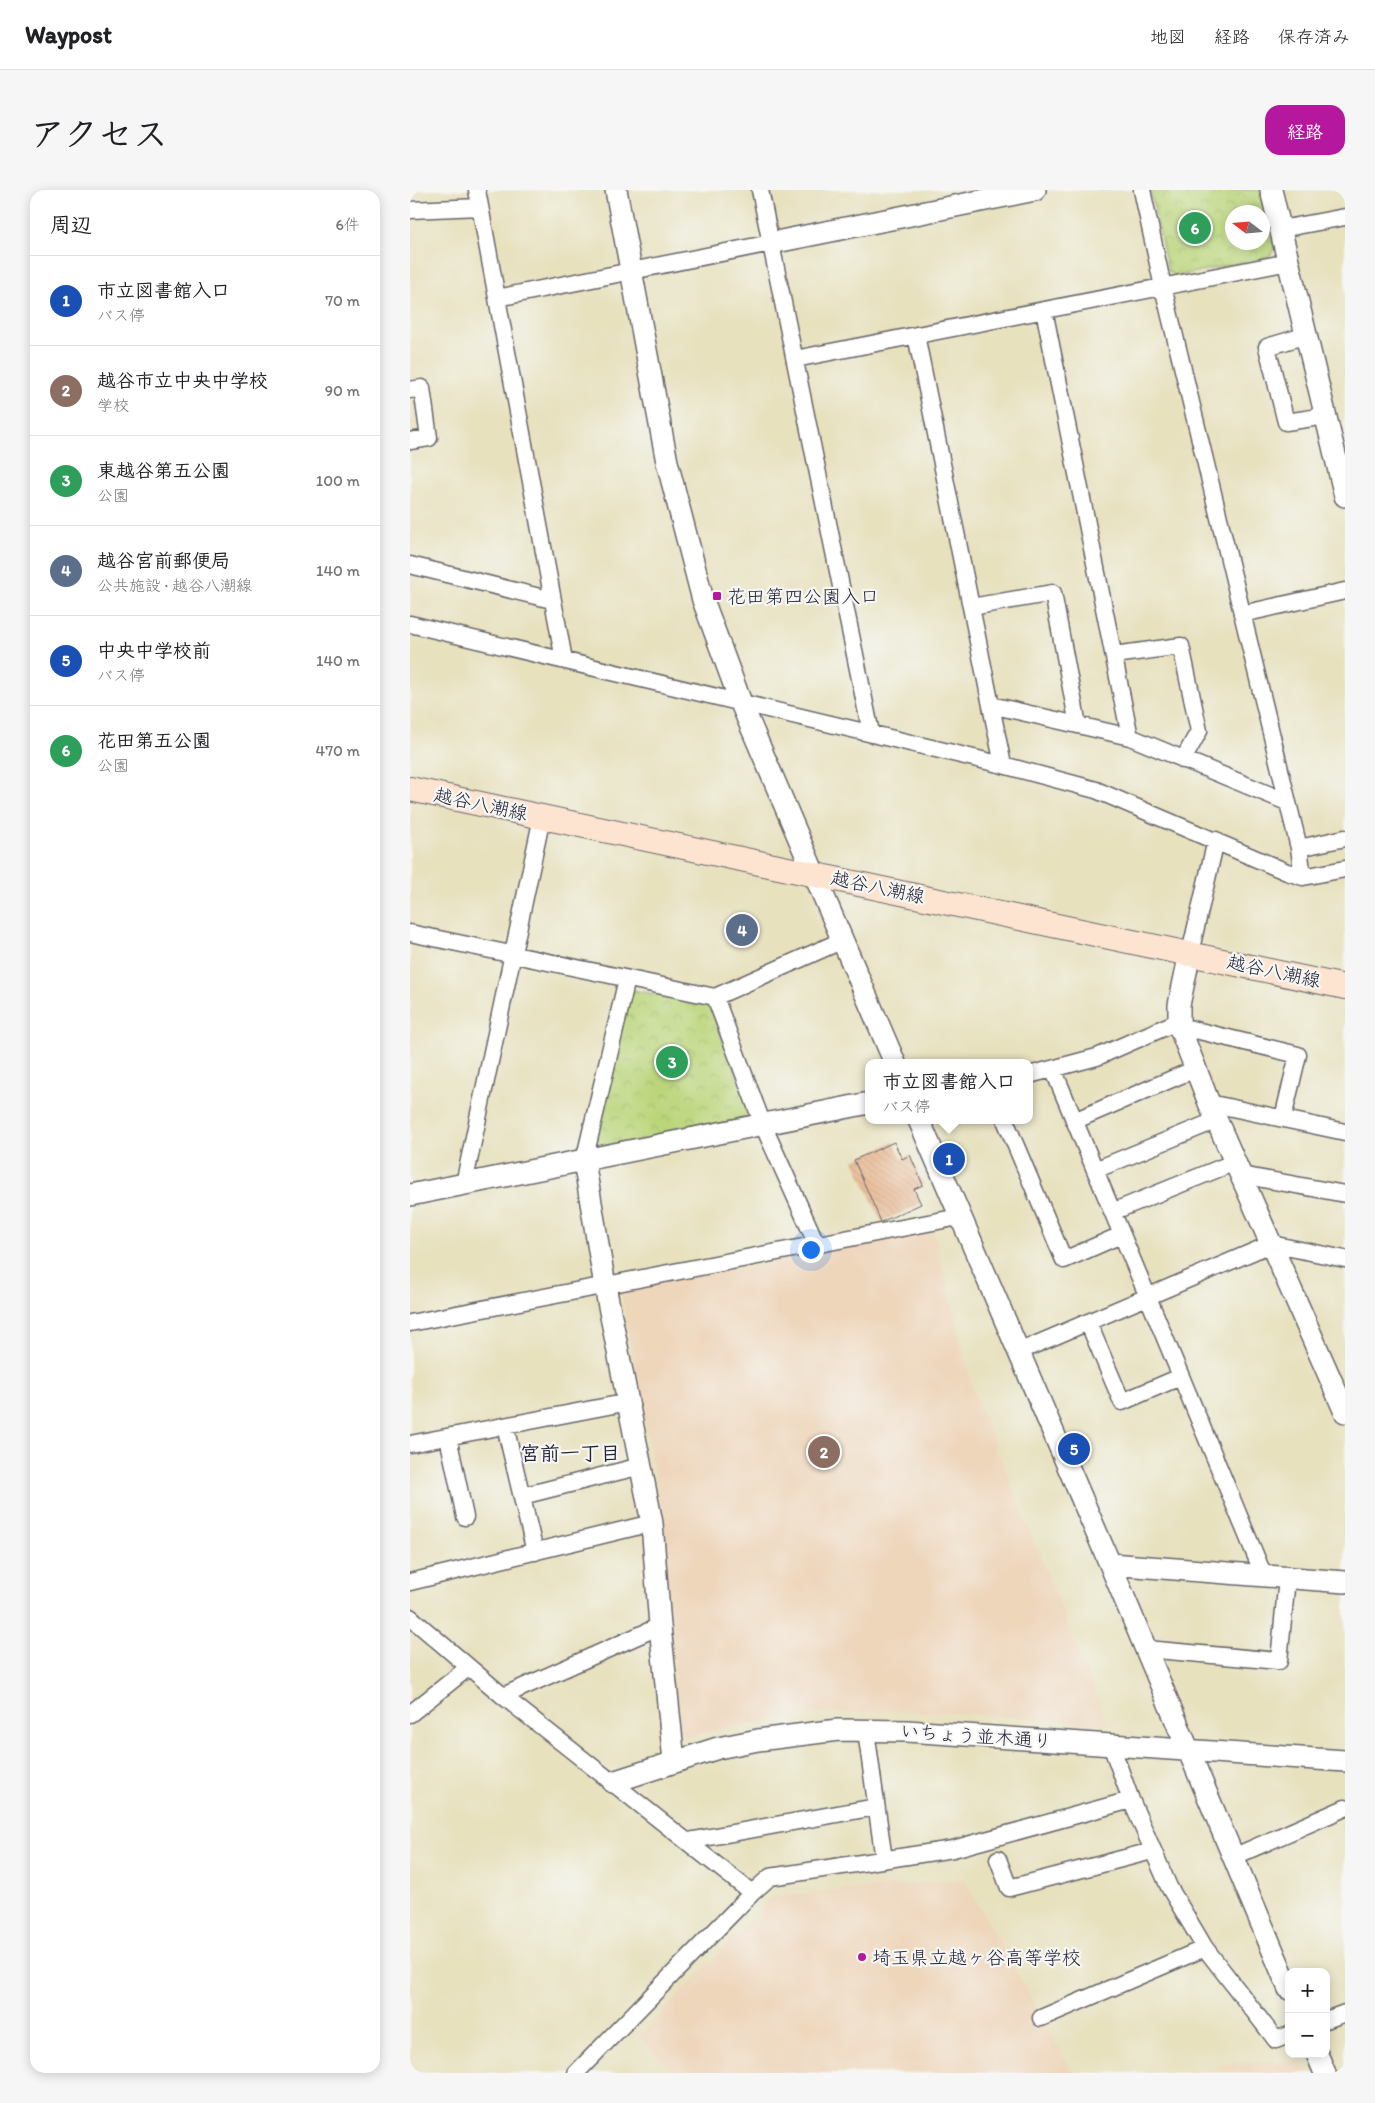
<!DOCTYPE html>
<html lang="ja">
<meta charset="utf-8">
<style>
body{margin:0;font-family:Itim,"Klee One",sans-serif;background:#f6f6f6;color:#202124}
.controls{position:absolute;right:15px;bottom:15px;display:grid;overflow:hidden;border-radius:10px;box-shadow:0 2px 12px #0003}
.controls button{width:45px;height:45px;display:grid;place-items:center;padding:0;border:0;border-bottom:1px solid #e0e0e0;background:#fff;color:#202124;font:25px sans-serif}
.compass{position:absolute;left:815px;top:15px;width:45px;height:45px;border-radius:50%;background:#fff;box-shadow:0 2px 12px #0003;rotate:286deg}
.you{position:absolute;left:400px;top:1059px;width:18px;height:18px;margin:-12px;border:4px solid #fff;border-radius:50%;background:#1a73e8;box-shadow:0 0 0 8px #1a73e833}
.badge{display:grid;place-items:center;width:32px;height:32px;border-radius:50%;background:#b5179e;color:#fff;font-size:16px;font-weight:700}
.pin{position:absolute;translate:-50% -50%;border:2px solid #fff;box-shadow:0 1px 5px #0006}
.popup{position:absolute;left:455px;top:869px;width:168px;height:65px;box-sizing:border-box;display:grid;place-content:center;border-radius:10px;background:#fff;filter:drop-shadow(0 1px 4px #0005);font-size:16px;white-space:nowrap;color:#757577}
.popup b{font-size:19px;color:#202124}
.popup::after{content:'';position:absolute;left:50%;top:100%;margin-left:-10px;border:10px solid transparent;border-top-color:#fff}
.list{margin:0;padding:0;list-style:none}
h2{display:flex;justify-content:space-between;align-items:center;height:65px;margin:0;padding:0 20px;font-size:21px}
h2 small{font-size:16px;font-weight:400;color:#757577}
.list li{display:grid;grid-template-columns:32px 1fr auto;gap:15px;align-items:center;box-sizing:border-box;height:90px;padding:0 20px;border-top:1px solid #e0e0e0}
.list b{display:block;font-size:19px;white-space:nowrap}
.list p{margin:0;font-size:16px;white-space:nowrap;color:#757577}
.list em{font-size:16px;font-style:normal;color:#757577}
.map{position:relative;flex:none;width:935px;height:1883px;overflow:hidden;border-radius:15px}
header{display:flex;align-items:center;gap:30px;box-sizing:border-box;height:70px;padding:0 25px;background:#fff;border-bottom:1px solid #e0e0e0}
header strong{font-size:24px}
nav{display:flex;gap:28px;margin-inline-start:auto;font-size:18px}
.intro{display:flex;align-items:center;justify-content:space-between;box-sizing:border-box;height:120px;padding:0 30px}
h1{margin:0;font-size:35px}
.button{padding:12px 22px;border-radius:15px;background:#b5179e;color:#fff;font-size:18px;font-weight:700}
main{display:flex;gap:30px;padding:0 30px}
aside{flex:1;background:#fff;border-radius:15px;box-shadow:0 2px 12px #0003}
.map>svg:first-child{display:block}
.built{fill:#eed6bb}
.park{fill:url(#park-crowns);stroke:#6e7c5a;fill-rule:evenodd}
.building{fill:url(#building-back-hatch)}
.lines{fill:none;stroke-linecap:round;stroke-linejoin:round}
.minor-casing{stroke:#676569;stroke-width:19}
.tertiary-casing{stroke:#676569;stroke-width:24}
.secondary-casing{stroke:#676569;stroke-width:26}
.minor{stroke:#fff;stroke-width:16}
.tertiary{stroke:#fff;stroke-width:21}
.secondary{stroke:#fde4d1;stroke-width:24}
.poi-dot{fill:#b5179e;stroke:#f6f6f2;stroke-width:2}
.labels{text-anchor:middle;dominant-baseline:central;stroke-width:4.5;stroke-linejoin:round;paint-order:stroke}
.poi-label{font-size:19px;fill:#22223b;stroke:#f6f6f2;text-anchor:start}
.street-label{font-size:19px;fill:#22223b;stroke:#f6f6f2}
.neighbourhood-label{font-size:20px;font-weight:bold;fill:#22223b;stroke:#f6f6f2}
</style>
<header>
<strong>Waypost</strong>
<nav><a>地図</a><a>経路</a><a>保存済み</a></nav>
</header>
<div class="intro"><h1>アクセス</h1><a class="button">経路</a></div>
<main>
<aside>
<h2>周辺<small>6件</small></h2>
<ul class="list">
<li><span class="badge" style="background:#1a4fb4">1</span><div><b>市立図書館入口</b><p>バス停</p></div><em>70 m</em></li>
<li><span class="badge" style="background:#8d6e63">2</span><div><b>越谷市立中央中学校</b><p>学校</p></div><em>90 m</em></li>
<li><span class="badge" style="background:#2e9e5b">3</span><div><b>東越谷第五公園</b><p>公園</p></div><em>100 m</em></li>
<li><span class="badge" style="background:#5c6f8a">4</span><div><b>越谷宮前郵便局</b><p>公共施設 · 越谷八潮線</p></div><em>140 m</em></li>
<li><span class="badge" style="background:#1a4fb4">5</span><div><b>中央中学校前</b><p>バス停</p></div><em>140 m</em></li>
<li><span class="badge" style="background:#2e9e5b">6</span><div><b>花田第五公園</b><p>公園</p></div><em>470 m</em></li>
</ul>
</aside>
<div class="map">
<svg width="935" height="1883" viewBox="0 0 935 1883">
<defs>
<pattern id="park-crowns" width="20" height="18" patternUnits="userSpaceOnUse" patternTransform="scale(1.25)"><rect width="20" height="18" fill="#bbd57a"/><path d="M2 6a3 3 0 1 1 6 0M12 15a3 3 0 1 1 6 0" fill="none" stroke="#a0b76a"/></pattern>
<pattern id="building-back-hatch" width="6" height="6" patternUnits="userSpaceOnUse" patternTransform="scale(1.25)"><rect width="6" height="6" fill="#e6ae81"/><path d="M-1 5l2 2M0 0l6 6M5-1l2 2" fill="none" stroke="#c59570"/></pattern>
</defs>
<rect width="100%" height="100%" fill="#f6f6f2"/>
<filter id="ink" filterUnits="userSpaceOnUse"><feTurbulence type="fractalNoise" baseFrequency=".02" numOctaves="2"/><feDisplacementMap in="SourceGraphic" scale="10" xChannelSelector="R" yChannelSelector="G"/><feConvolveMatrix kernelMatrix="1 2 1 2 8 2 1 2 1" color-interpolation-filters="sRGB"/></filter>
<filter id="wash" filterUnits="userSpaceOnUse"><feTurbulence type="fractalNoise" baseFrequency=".0096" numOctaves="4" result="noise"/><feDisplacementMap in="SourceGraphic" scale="20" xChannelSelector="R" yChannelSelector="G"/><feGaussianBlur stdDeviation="1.12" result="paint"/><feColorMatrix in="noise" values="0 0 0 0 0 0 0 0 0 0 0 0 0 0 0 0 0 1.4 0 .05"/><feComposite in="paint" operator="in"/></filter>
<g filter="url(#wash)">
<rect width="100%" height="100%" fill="#e7e1be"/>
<!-- built -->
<path class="built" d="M524 1042 562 1198 698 1535 557 1523 476 1521 399 1523 323 1536 279 1547 269 1541 252 1327 212 1107 216 1098Z
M554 1689 654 1868 666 1883H266L229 1847 363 1706Z
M891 1871 895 1883H798L812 1873Z"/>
<!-- park -->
<path class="park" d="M740 0H850L864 59 859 67 766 86 758 81ZM822 22H852V52H822Z
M220 800 299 813 344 930 181 963Z"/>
<g id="blocks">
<!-- building -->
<path class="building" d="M484 952 492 969 500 965 513 995 504 999 511 1014 471 1032 444 970Z"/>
</g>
</g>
<g filter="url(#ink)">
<use href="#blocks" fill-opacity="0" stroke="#676569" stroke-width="1"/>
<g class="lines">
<defs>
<path id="minor" d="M67 0 154 470
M350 0 461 543
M732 0 753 97 889 658 893 687
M0 20 70 17
M871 39 935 27
M87 108 361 53
M634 120 720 547
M506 145 593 575
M897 145 857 157 876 232 916 226
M385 169 879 72
M0 200 12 198 19 248 0 251
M0 375 142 410
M561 417 643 403 668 535
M832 424 935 401
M0 434 593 575 686 600 877 682 893 687 935 679
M704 465 771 456 789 541 773 570
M581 515 720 547 877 612
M889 658 935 648
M0 743 305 807 433 750
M780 763 806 650
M305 807 353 935 407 1055
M643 879 854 1386
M619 885 687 867 760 835 769 836 888 865 873 928
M799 913 935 942
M595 930 654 1070 711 1045
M664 931 785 879
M174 971 217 789
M685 980 807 930
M831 985 935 1004
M54 994 132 627
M702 1022 825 972
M678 1132 712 1212 770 1187
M0 1133 549 1027
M608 1162 861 1054 935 1069
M95 1236 125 1362
M38 1247 55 1327
M0 1254 219 1212
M112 1306 231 1276
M0 1392 242 1333
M0 1427 93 1506 342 1703
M736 1459 869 1471 877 1388
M93 1506 250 1436
M0 1524 59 1477
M456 1541 474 1670
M701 1555 721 1610 759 1697 795 1758 866 1850 879 1845
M278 1651 466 1617
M823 1667 935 1618
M588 1669 599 1698 742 1661
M631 1828 795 1758
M916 1830 935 1823
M166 1883 342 1703 360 1687 543 1659 721 1610"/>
<path id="tertiary" d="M206 0 257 272 293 410 331 513 485 873
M861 0 935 306
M361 53 625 0
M780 763 769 815V836L799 913 935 1222
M509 930 700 1374 879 1799
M174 971 195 1096 242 1333 250 1436 264 1571
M0 1005 459 913
M700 1374 935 1392
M203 1592 308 1558 348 1550 428 1540 497 1541 935 1571
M907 1864 915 1883"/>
<path id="secondary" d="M0 599 935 797"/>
</defs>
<!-- minor casing -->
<use href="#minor" class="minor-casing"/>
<!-- tertiary casing -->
<use href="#tertiary" class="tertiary-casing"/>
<!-- secondary casing -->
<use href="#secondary" class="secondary-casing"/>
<!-- minor -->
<use href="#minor" class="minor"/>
<!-- tertiary -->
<use href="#tertiary" class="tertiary"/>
<!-- secondary -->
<use href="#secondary" class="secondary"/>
</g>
</g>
<!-- markers -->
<g class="poi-dot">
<rect x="302" y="401" width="10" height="10" rx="2.5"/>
<circle cx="452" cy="1767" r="5"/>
</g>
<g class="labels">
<!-- poi labels -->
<g class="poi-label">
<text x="317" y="406">花田第四公園入口</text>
<text x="462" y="1767">埼玉県立越ヶ谷高等学校</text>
</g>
<!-- street labels -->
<g class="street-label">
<text transform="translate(71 614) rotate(12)">越谷八潮線</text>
<text transform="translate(468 697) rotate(12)">越谷八潮線</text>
<text transform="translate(864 781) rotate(12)">越谷八潮線</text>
<text transform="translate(566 1546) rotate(4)">いちょう並木通り</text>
</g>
<!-- neighbourhood labels -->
<g class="neighbourhood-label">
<text x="160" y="1263">宮前一丁目</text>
</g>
</g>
</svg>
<div class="controls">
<button>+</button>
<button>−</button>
</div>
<svg class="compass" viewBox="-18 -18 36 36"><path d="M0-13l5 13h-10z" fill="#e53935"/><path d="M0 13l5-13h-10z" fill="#757577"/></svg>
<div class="you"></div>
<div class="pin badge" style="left:539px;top:969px;background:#1a4fb4">1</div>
<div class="popup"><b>市立図書館入口</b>バス停</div>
<div class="pin badge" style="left:414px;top:1262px;background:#8d6e63">2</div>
<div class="pin badge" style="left:262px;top:872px;background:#2e9e5b">3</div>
<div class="pin badge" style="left:332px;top:740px;background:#5c6f8a">4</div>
<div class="pin badge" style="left:664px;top:1259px;background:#1a4fb4">5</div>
<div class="pin badge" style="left:785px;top:38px;background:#2e9e5b">6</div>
</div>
</main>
